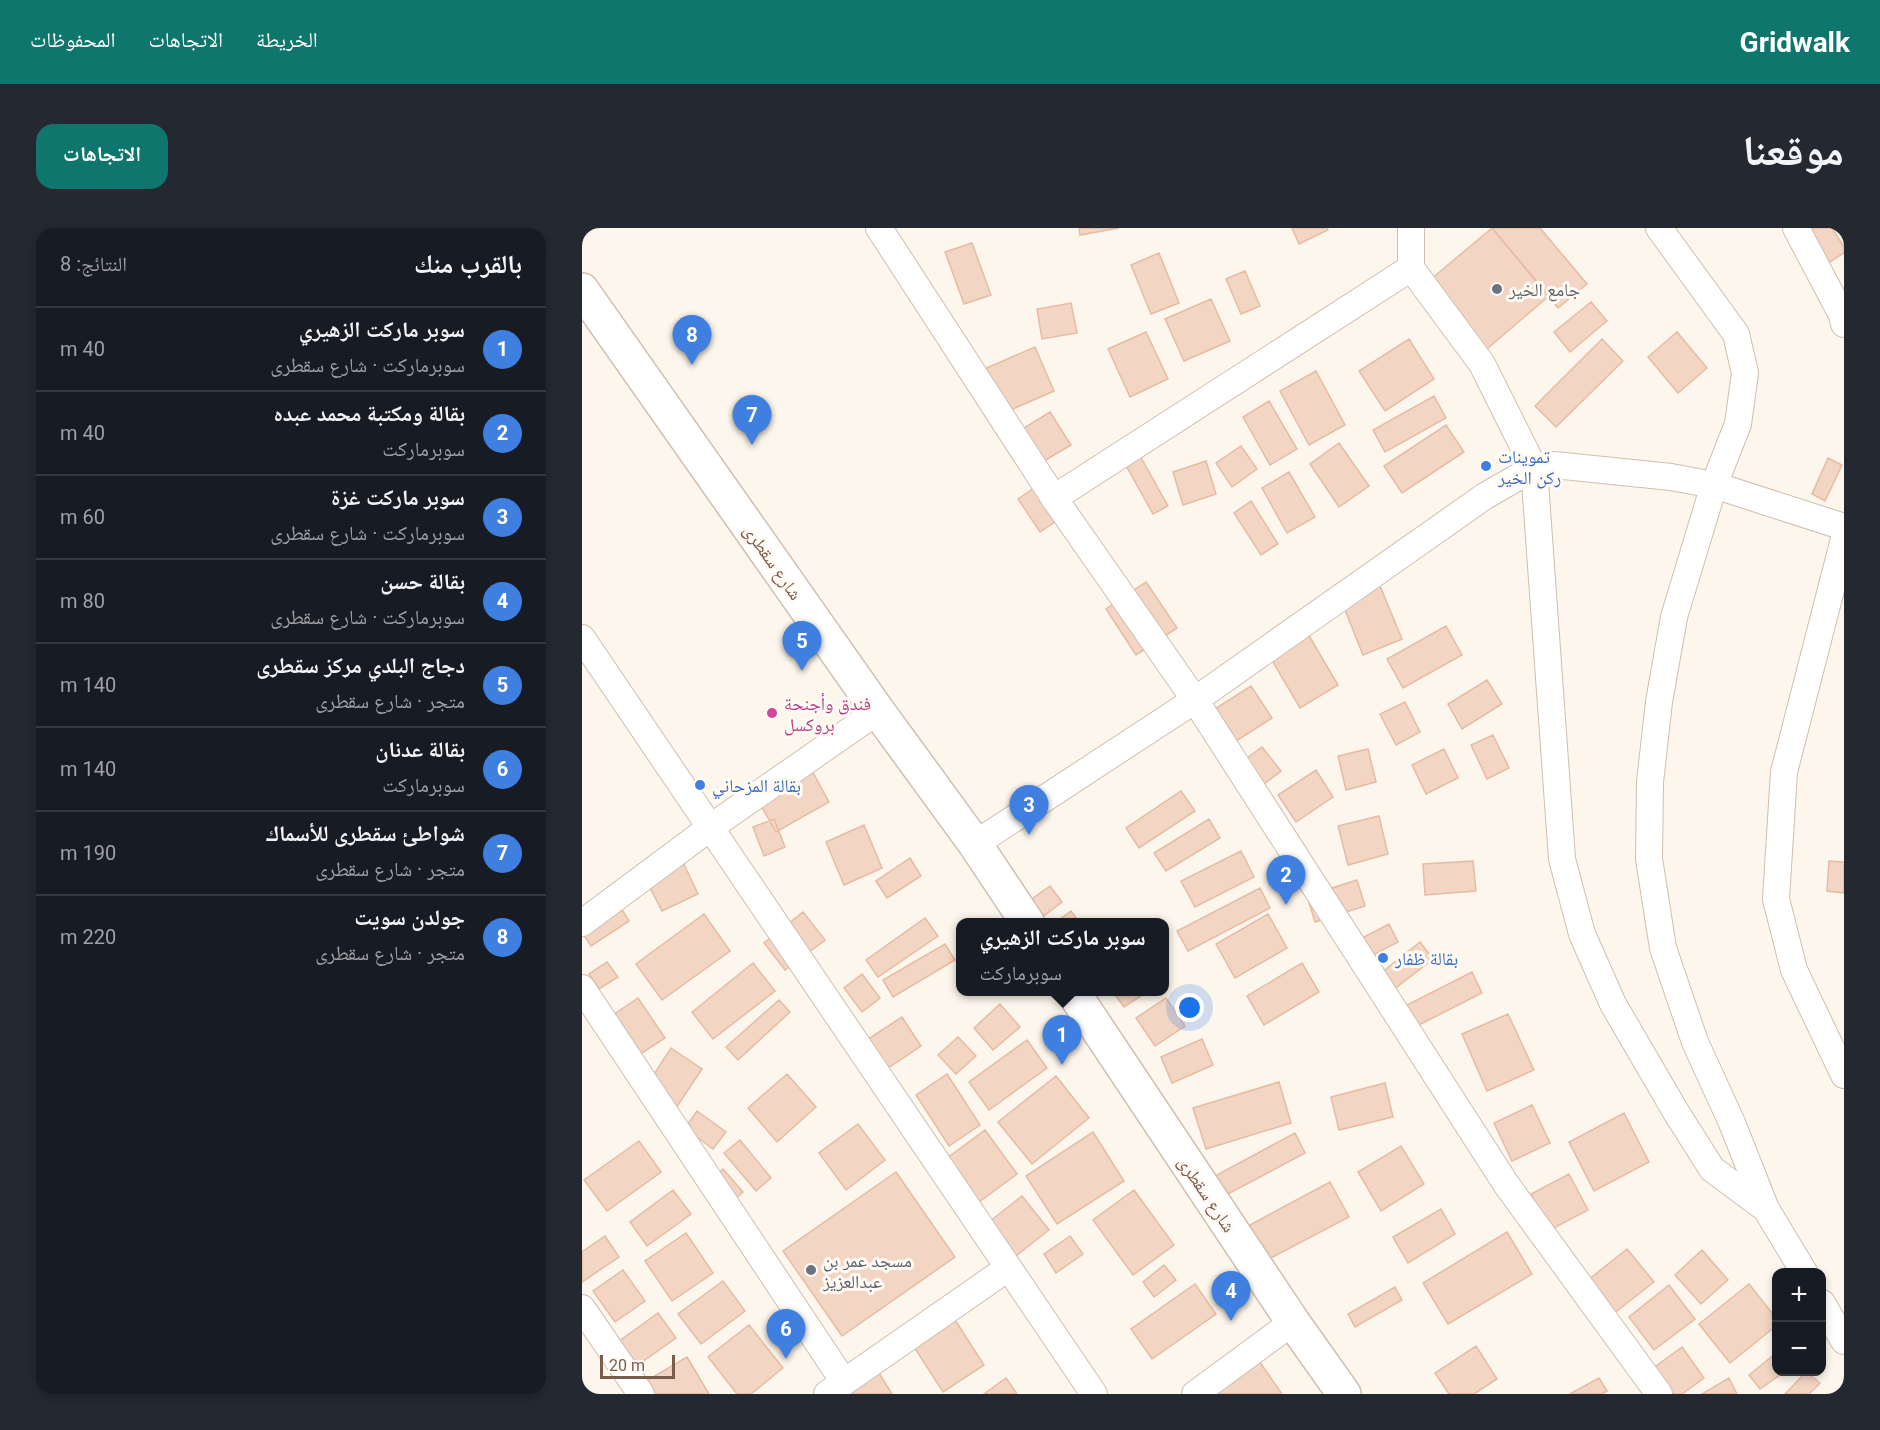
<!DOCTYPE html>
<html lang="ar">
<meta charset="utf-8">
<style>
body{margin:0;font-family:Roboto,"Noto Naskh Arabic",sans-serif;background:#242831;color:#f1f3f6;direction:rtl}
.controls{position:absolute;right:18px;bottom:18px;display:grid;overflow:hidden;border-radius:12px;box-shadow:0 3px 9px #0003}
.controls button{width:54px;height:54px;display:grid;place-items:center;padding:0;border:0;border-bottom:2px solid #363941;background:#171b24;color:#f1f3f6;font:30px sans-serif}
.scale{position:absolute;left:18px;bottom:15px;width:75px;box-sizing:border-box;padding-left:6px;border:3px solid #7a5c4d;border-top:0;font-size:16px;line-height:21px;white-space:nowrap;color:#7a5c4d;-webkit-text-stroke:4px #fffaf3;paint-order:stroke}
.you{position:absolute;left:608px;top:780px;width:21px;height:21px;margin:-15px;border:4px solid #fff;border-radius:50%;background:#1a73e8;box-shadow:0 0 0 9px #1a73e833}
.badge{display:grid;place-items:center;width:39px;height:39px;border-radius:50%;background:#0f766e;color:#fff;font-size:20px;font-weight:700}
.pin{position:absolute;translate:-50% -50px;filter:drop-shadow(0 2px 3px #0008)}
.pin::after{content:'';position:absolute;top:32px;width:21px;height:18px;background:inherit;clip-path:polygon(0 0,100% 0,50% 100%)}
.popup{position:absolute;left:374px;top:690px;width:213px;height:78px;box-sizing:border-box;display:grid;place-content:center;border-radius:12px;background:#171b24;filter:drop-shadow(0 2px 4px #0005);font-size:20px;white-space:nowrap;color:#9ea1a6}
.popup b{font-size:22px;color:#f1f3f6}
.popup::after{content:'';position:absolute;left:50%;top:100%;margin-left:-12px;border:12px solid transparent;border-top-color:#171b24}
.list{margin:0;padding:0;list-style:none}
h2{display:flex;justify-content:space-between;align-items:center;height:78px;margin:0;padding:0 24px;font-size:26px}
h2 small{font-size:20px;font-weight:400;color:#9ea1a6}
.list li{display:grid;grid-template-columns:39px 1fr auto;gap:18px;align-items:center;box-sizing:border-box;height:84px;padding:0 24px;border-top:2px solid #363941}
.list b{display:block;font-size:22px;white-space:nowrap}
.list p{margin:0;font-size:20px;white-space:nowrap;color:#9ea1a6}
.list em{font-size:20px;font-style:normal;color:#9ea1a6}
.map{position:relative;flex:none;width:1262px;height:1166px;overflow:hidden;direction:ltr;border-radius:18px}
header{display:flex;align-items:center;gap:36px;box-sizing:border-box;height:84px;padding:0 30px;background:#0f766e;color:#fff}
header strong{font-size:28px}
nav{display:flex;gap:33px;margin-inline-start:auto;font-size:21px}
.intro{display:flex;align-items:center;justify-content:space-between;box-sizing:border-box;height:144px;padding:0 36px}
h1{margin:0;font-size:42px}
.button{padding:15px 27px;border-radius:18px;background:#0f766e;color:#fff;font-size:21px;font-weight:700}
main{display:flex;gap:36px;padding:0 36px}
aside{flex:1;background:#171b24;border-radius:18px;box-shadow:0 3px 9px #0003}
.map>svg:first-child{display:block}
.building{fill:#f3d5c3;stroke:#e6bba3;stroke-width:1.5}
.lines{fill:none;stroke-linecap:round;stroke-linejoin:round}
.minor-casing{stroke:#d1beb0;stroke-width:28}
.tertiary-casing{stroke:#d1beb0;stroke-width:36}
.minor{stroke:#fff;stroke-width:26}
.tertiary{stroke:#fff;stroke-width:33}
.worship-dot{fill:#6b7280;stroke:#fffaf3;stroke-width:2}
.shop-dot{fill:#3f7fe0;stroke:#fffaf3;stroke-width:2}
.hotel-dot{fill:#d1479c;stroke:#fffaf3;stroke-width:2}
.labels{text-anchor:middle;dominant-baseline:central;stroke-width:6;stroke-linejoin:round;paint-order:stroke}
.worship-label{font-size:18px;fill:#5b616d;stroke:#fffaf3;text-anchor:start}
.shop-label{font-size:18px;fill:#366cbe;stroke:#fffaf3;text-anchor:start}
.street-label{font-size:18px;fill:#7a5c4d;stroke:#fffaf3}
.hotel-label{font-size:18px;fill:#b23c85;stroke:#fffaf3;text-anchor:start}
</style>
<header>
<strong>Gridwalk</strong>
<nav><a>الخريطة</a><a>الاتجاهات</a><a>المحفوظات</a></nav>
</header>
<div class="intro"><h1>موقعنا</h1><a class="button">الاتجاهات</a></div>
<main>
<div class="map">
<svg width="1262" height="1166" viewBox="0 0 1262 1166">
<rect width="100%" height="100%" fill="#fdf6ec"/>
<!-- building -->
<path class="building" d="M497 0H537L498 7Z
M710 0H745L746 2 717 16Z
M910 0 967 68 899 126 842 57Z
M910 0H958L1005 56 976 80Z
M1204 0H1250L1262 19V25L1232 44Z
M390 15 409 67 382 76 363 24Z
M577 25 597 75 569 86 549 37Z
M663 43 678 78 659 86 644 51Z
M629 71 648 113 602 133 583 91Z
M1009 74 1025 93 988 124 972 104Z
M489 75 495 105 460 111 455 81Z
M564 104 586 151 548 169 526 121Z
M1095 104 1125 140 1096 165 1066 129Z
M827 111 852 151 803 183 777 143Z
M1020 111 1041 133 974 199 953 178Z
M453 119 472 163 417 187 398 143Z
M734 143 763 197 727 217 698 163Z
M852 168 864 190 803 224 791 202Z
M687 173 715 221 688 237 661 189Z
M468 184 489 217 452 239 432 206Z
M864 197 882 224 820 265 802 238Z
M757 215 787 258 757 279 728 236Z
M552 217 586 278 571 286 537 225Z
M659 218 675 241 650 259 634 235Z
M1246 230 1260 237 1243 273 1230 266Z
M624 233 634 266 601 277 591 244Z
M707 244 733 289 705 305 680 260Z
M467 250 489 283 458 304 436 271Z
M669 273 696 316 679 327 652 285Z
M791 341 820 411 781 427 753 357Z
M564 354 595 400 554 427 524 381Z
M864 398 880 427 821 460 805 431Z
M726 406 756 457 718 480 688 429Z
M905 452 920 476 880 501 866 476Z
M669 458 690 490 640 522 620 489Z
M823 474 838 504 814 517 798 486Z
M911 507 927 540 905 551 889 517Z
M680 519 699 543 673 563 654 538Z
M786 521 794 554 764 562 756 528Z
M862 521 876 550 844 566 830 537Z
M224 532 247 574 194 604 170 562Z
M734 542 751 569 714 594 696 567Z
M599 563 613 583 557 620 544 600Z
M797 588 806 626 766 637 756 598Z
M192 591 203 619 182 628 171 599Z
M627 591 638 610 584 643 572 625Z
M282 597 300 640 262 657 244 614Z
M659 623 672 649 613 679 599 653Z
M99 630 116 666 80 683 62 648Z
M328 630 339 648 305 670 294 653Z
M891 633 894 663 843 667 841 636Z
M1247 633 1262 634V665L1245 663Z
M775 652 783 678 733 694 725 668Z
M468 658 480 674 455 693 443 676Z
M678 660 688 680 606 723 595 703Z
M31 667 47 693 9 718 0 704Z
M489 683 497 694H474Z
M221 684 243 712 203 742 182 715Z
M122 686 148 723 80 772 54 736Z
M686 686 705 720 653 750 634 716Z
M343 690 356 708 296 749 284 732Z
M807 696 816 714 772 737 763 719Z
M838 714 851 731 802 769 789 753Z
M363 716 373 732 311 769 301 752Z
M25 734 36 749 17 761 7 746Z
M171 735 193 763 131 811 110 784Z
M720 735 737 764 682 797 665 768Z
M890 744 900 765 823 804 813 783Z
M280 746 298 770 280 784 262 760Z
M541 764H565L542 779 534 768Z
M56 770 83 810 51 831 25 791Z
M584 770 603 798 573 818 554 790Z
M197 772 208 784 156 832 144 819Z
M418 776 438 799 411 822 392 800Z
M926 786 952 842 905 863 880 806Z
M320 789 339 818 300 844 280 815Z
M376 809 394 828 374 846 356 827Z
M620 811 631 837 590 855 579 829Z
M445 812 465 840 407 882 387 854Z
M89 820 120 841 92 883 61 863Z
M205 846 234 879 195 914 166 880Z
M365 846 398 897 367 918 334 867Z
M474 848 507 890 450 936 416 894Z
M697 854 709 895 624 921 611 880Z
M803 855 811 889 757 902 749 869Z
M950 877 968 915 930 933 912 895Z
M115 883 144 904 131 921 103 900Z
M1042 885 1067 934 1012 963 987 914Z
M276 896 303 932 264 962 237 925Z
M403 902 435 946 389 980 357 936Z
M511 904 542 953 475 996 444 948Z
M713 905 723 925 644 967 633 948Z
M158 912 189 950 174 963 142 925Z
M57 913 79 944 25 983 2 952Z
M819 918 842 956 799 983 776 944Z
M141 941 161 964 148 976 128 953Z
M314 944 373 1029 260 1108 201 1023Z
M987 946 1006 982 968 1002 949 966Z
M748 954 767 989 685 1032 666 998Z
M91 962 109 986 65 1018 48 994Z
M552 962 592 1017 551 1047 511 992Z
M440 968 467 1002 430 1031 403 997Z
M859 981 873 1006 826 1035 811 1009Z
M925 1004 950 1046 866 1096 841 1055Z
M104 1005 131 1045 90 1073 63 1033Z
M23 1008 37 1029 0 1054V1024Z
M488 1008 501 1026 474 1045 462 1026Z
M1045 1021 1072 1054 1022 1093 996 1060Z
M1120 1022 1146 1052 1119 1076 1093 1047Z
M582 1037 594 1052 572 1069 561 1054Z
M41 1042 63 1073 33 1094 11 1063Z
M141 1053 163 1083 119 1116 96 1086Z
M613 1056 634 1086 570 1131 549 1101Z
M1167 1056 1194 1090V1098L1148 1135 1117 1096Z
M1087 1057 1113 1091 1072 1122 1047 1089Z
M813 1059 820 1072 773 1099 766 1086Z
M76 1085 94 1110 53 1139 36 1114Z
M373 1092 402 1137 361 1164 332 1119Z
M167 1097 201 1140 169 1166H155L126 1129Z
M894 1118 915 1151 892 1166H867L853 1145Z
M1100 1119 1122 1150 1100 1166H1082L1066 1144Z
M1194 1125V1144H1202L1178 1161 1167 1147Z
M105 1129 127 1166H65L59 1156Z
M287 1129 310 1166H258Z
M677 1133 700 1166H631Z
M1224 1144 1238 1155 1227 1166H1203Z
M424 1150 435 1166H402Z
M1017 1150 1025 1163 1020 1166H988Z
M1147 1150 1155 1166H1120Z"/>
<g class="lines">
<defs>
<path id="minor" d="M297 0 472 270 613 472 924 956 1077 1166
M1077 0 1154 106 1163 145 1156 196 1132 257 1092 389 1077 474 1068 554 1067 631 1081 720 1113 814 1150 895 1184 981
M1214 0 1260 87 1262 96
M472 270 829 40
M1262 311 1202 544 1194 671 1212 742 1262 847
M0 410 512 1166
M393 616 613 472 903 268 952 240 900 136 829 40V0
M0 695 129 599 296 483
M0 760 262 1154
M1222 1044 1184 981 1130 941 1094 884 1031 776 1000 706 980 631 952 240 972 237 1089 249 1132 257 1262 299
M1240 1075 1262 1113
M0 1080 59 1166
M245 1166 426 1040
M613 1166 711 1094"/>
<path id="tertiary" d="M0 62 296 483 393 616 445 694
M491 764 711 1094 762 1166"/>
</defs>
<!-- minor casing -->
<use href="#minor" class="minor-casing"/>
<!-- tertiary casing -->
<use href="#tertiary" class="tertiary-casing"/>
<!-- minor -->
<use href="#minor" class="minor"/>
<!-- tertiary -->
<use href="#tertiary" class="tertiary"/>
</g>
<!-- markers -->
<g class="worship-dot">
<circle cx="915" cy="61" r="6"/>
<circle cx="229" cy="1042" r="6"/>
</g>
<g class="shop-dot">
<circle cx="904" cy="238" r="6"/>
<circle cx="118" cy="557" r="6"/>
<circle cx="801" cy="730" r="6"/>
</g>
<circle class="hotel-dot" cx="190" cy="485" r="6"/>
<g class="labels">
<!-- worship labels -->
<g class="worship-label">
<text x="927" y="61">جامع الخير</text>
<text x="241" y="1032">مسجد عمر بن<tspan x="241" dy="21">عبدالعزيز</tspan></text>
</g>
<!-- shop labels -->
<g class="shop-label">
<text x="916" y="228">تموينات<tspan x="916" dy="21">ركن الخير</tspan></text>
<text x="130" y="557">بقالة المزحاني</text>
<text x="813" y="730">بقالة ظفار</text>
</g>
<!-- street labels -->
<g class="street-label">
<text transform="translate(191 334) rotate(55)">شارع سقطرى</text>
<text transform="translate(625 966) rotate(56)">شارع سقطرى</text>
</g>
<!-- hotel labels -->
<g class="hotel-label">
<text x="202" y="475">فندق وأجنحة<tspan x="202" dy="21">بروكسل</tspan></text>
</g>
</g>
</svg>
<div class="controls">
<button>+</button>
<button>−</button>
</div>
<div class="scale">20 m</div>
<div class="you"></div>
<div class="pin badge" style="left:480px;top:837px;background:#3f7fe0">1</div>
<div class="popup"><b>سوبر ماركت الزهيري</b>سوبرماركت</div>
<div class="pin badge" style="left:704px;top:677px;background:#3f7fe0">2</div>
<div class="pin badge" style="left:447px;top:607px;background:#3f7fe0">3</div>
<div class="pin badge" style="left:649px;top:1093px;background:#3f7fe0">4</div>
<div class="pin badge" style="left:220px;top:443px;background:#3f7fe0">5</div>
<div class="pin badge" style="left:204px;top:1131px;background:#3f7fe0">6</div>
<div class="pin badge" style="left:170px;top:217px;background:#3f7fe0">7</div>
<div class="pin badge" style="left:110px;top:137px;background:#3f7fe0">8</div>
</div>
<aside>
<h2>بالقرب منك<small>النتائج: 8</small></h2>
<ul class="list">
<li><span class="badge" style="background:#3f7fe0">1</span><div><b>سوبر ماركت الزهيري</b><p>سوبرماركت · شارع سقطرى</p></div><em>40 m</em></li>
<li><span class="badge" style="background:#3f7fe0">2</span><div><b>بقالة ومكتبة محمد عبده</b><p>سوبرماركت</p></div><em>40 m</em></li>
<li><span class="badge" style="background:#3f7fe0">3</span><div><b>سوبر ماركت غزة</b><p>سوبرماركت · شارع سقطرى</p></div><em>60 m</em></li>
<li><span class="badge" style="background:#3f7fe0">4</span><div><b>بقالة حسن</b><p>سوبرماركت · شارع سقطرى</p></div><em>80 m</em></li>
<li><span class="badge" style="background:#3f7fe0">5</span><div><b>دجاج البلدي مركز سقطرى</b><p>متجر · شارع سقطرى</p></div><em>140 m</em></li>
<li><span class="badge" style="background:#3f7fe0">6</span><div><b>بقالة عدنان</b><p>سوبرماركت</p></div><em>140 m</em></li>
<li><span class="badge" style="background:#3f7fe0">7</span><div><b>شواطئ سقطرى للأسماك</b><p>متجر · شارع سقطرى</p></div><em>190 m</em></li>
<li><span class="badge" style="background:#3f7fe0">8</span><div><b>جولدن سويت</b><p>متجر · شارع سقطرى</p></div><em>220 m</em></li>
</ul>
</aside>
</main>
